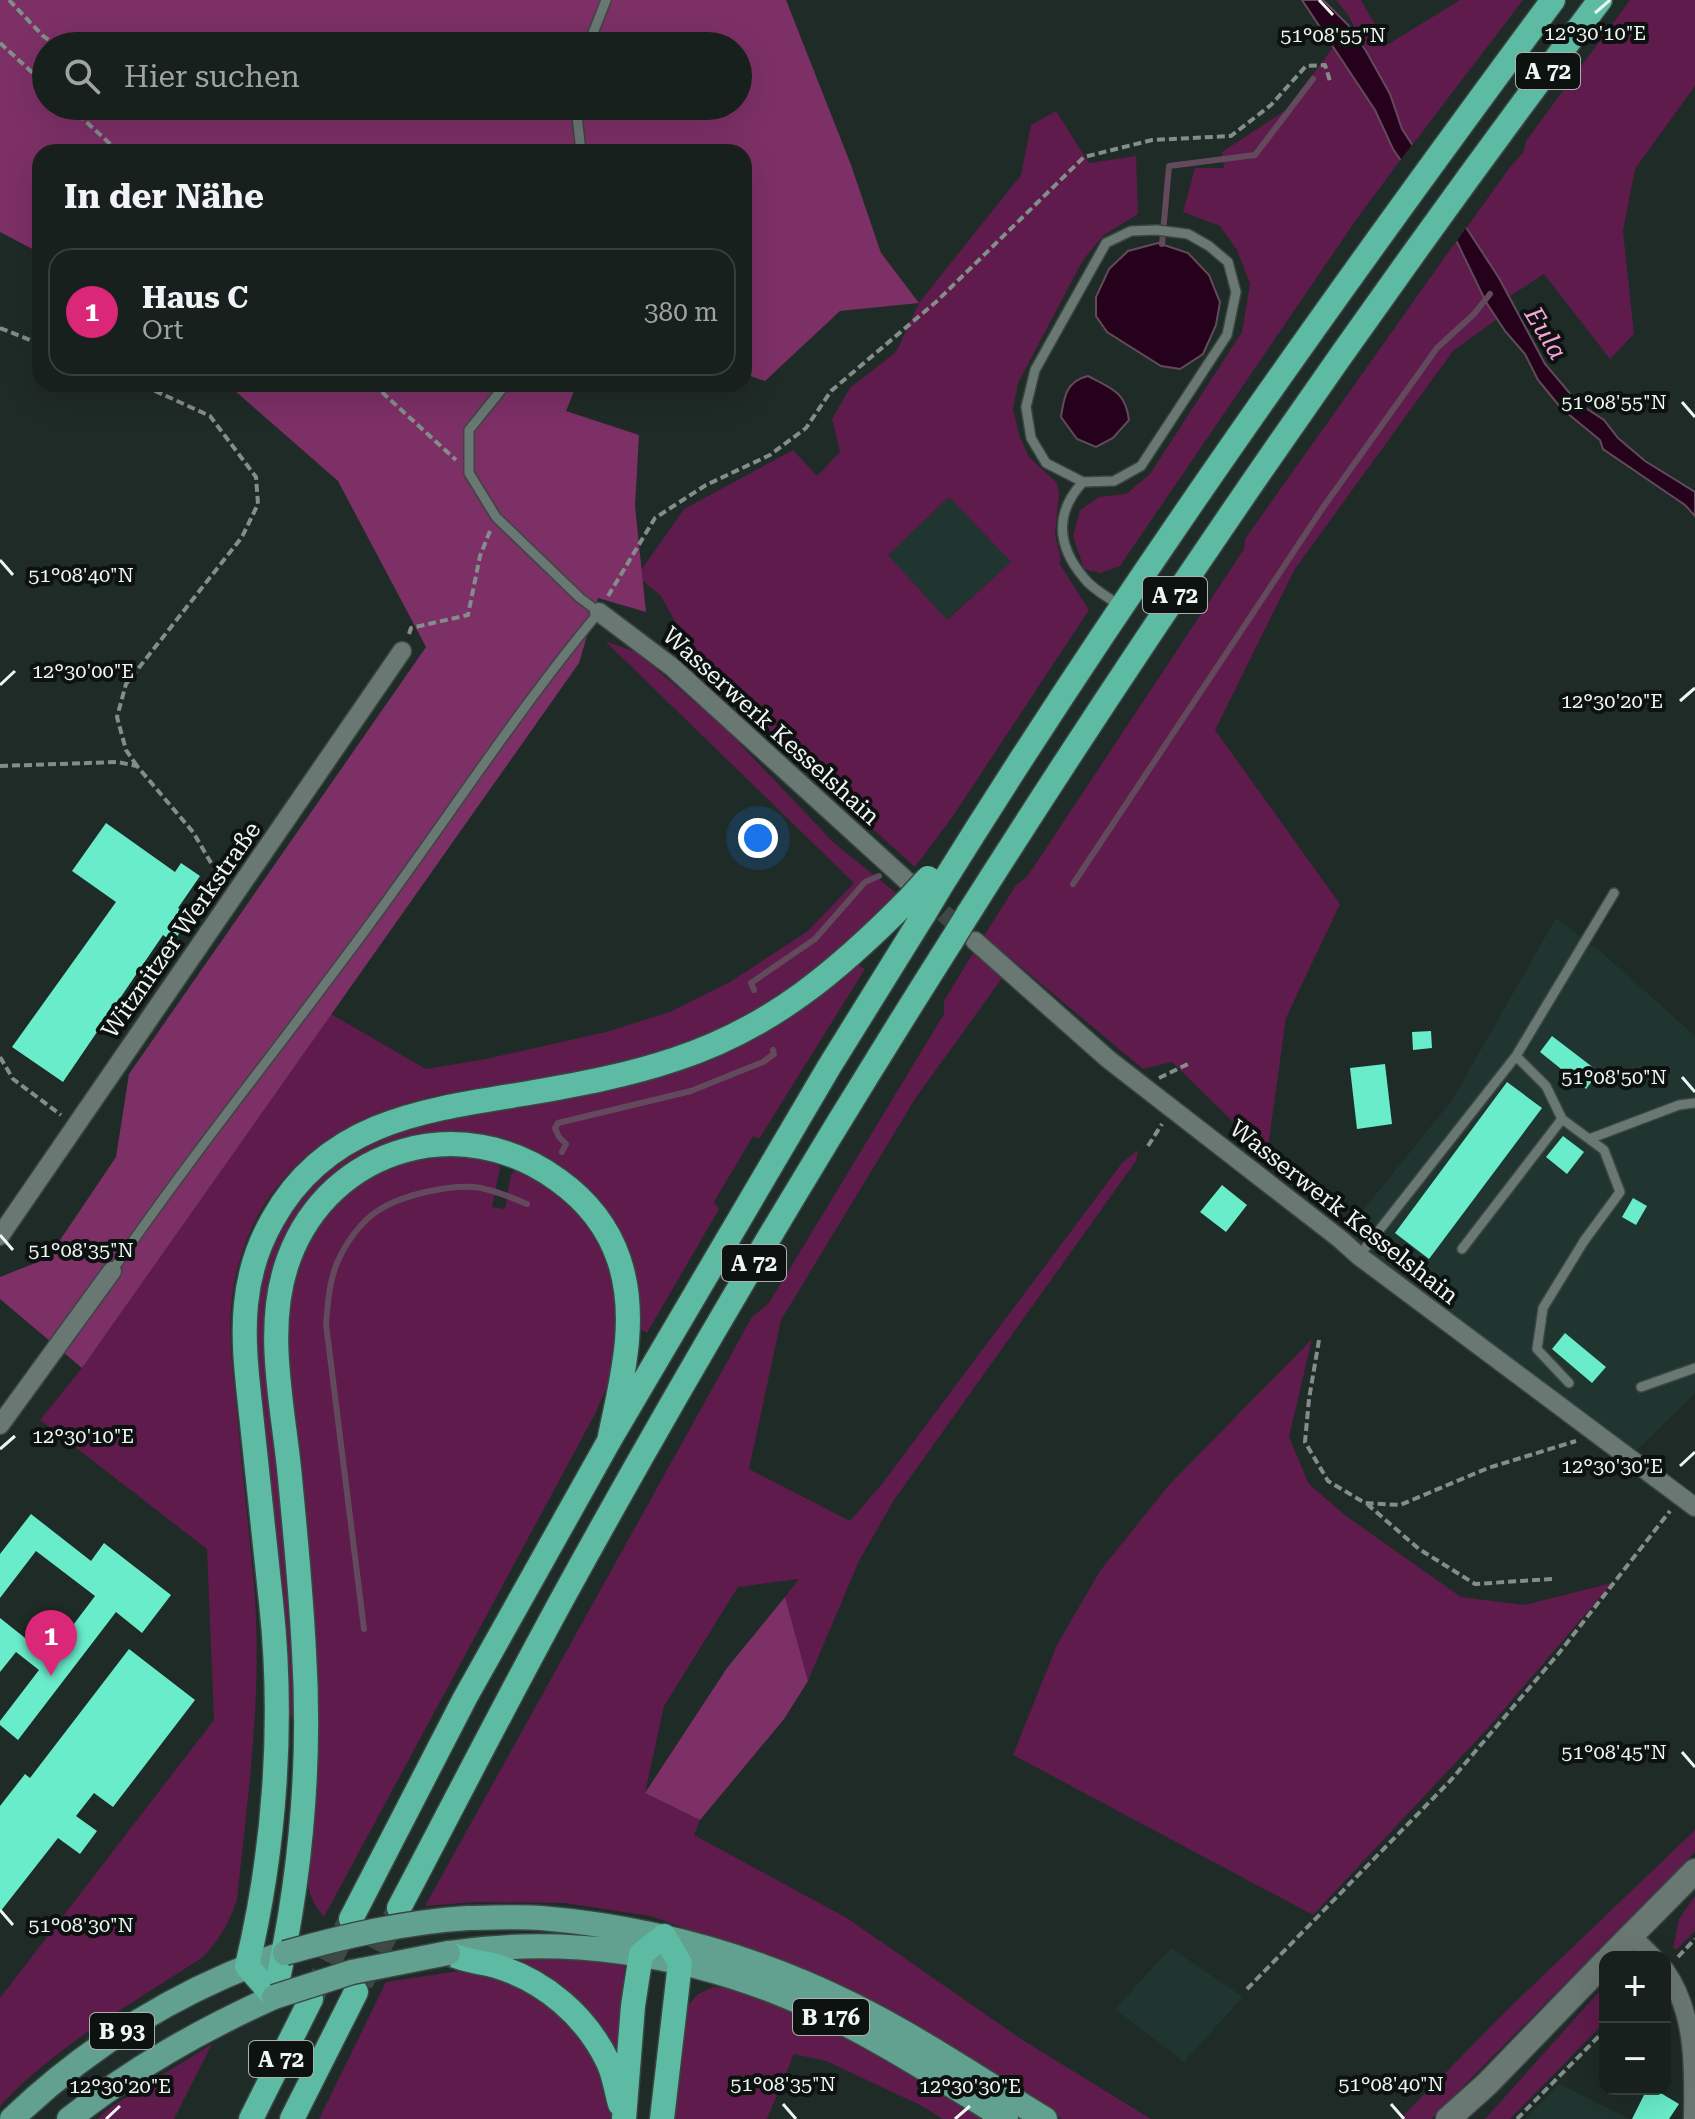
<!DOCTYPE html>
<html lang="de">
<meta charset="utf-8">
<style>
body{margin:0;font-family:"Roboto Serif",serif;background:#242d2a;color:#f1f3f6}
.controls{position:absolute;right:24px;bottom:24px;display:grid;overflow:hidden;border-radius:16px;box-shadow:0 8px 32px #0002}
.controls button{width:72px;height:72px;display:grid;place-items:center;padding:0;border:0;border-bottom:2px solid #363e3b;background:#17201d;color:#f1f3f6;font:40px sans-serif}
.you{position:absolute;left:758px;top:838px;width:28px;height:28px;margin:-20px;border:6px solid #fff;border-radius:50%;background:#1a73e8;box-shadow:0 0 0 12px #1a73e833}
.badge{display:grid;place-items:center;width:52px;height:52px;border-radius:50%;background:#db2777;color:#fff;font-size:26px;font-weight:700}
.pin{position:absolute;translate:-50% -66px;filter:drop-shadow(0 2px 4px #0008)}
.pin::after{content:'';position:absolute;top:42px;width:28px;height:24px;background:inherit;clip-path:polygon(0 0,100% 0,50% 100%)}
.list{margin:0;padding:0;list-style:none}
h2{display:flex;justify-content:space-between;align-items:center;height:104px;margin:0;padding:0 32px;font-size:34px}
h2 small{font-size:26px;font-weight:400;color:#9ea3a4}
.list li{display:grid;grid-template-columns:52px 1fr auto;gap:24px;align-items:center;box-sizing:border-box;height:128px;margin:0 16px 16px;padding:0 16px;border:2px solid #363e3b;border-radius:24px}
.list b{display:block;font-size:30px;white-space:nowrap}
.list p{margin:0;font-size:26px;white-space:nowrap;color:#9ea3a4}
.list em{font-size:26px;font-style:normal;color:#9ea3a4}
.icon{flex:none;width:44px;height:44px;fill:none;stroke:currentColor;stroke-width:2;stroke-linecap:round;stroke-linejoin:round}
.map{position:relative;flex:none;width:1695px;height:2119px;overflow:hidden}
.search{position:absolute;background:#17201d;box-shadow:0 8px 32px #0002;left:32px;top:32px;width:720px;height:88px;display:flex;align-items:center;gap:20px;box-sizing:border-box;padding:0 28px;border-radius:44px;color:#9ea3a4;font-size:30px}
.panel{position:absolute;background:#17201d;box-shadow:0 8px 32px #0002;left:32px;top:144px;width:720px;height:248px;border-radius:24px}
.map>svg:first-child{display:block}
.built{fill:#20352f}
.green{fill:#5e1b4b;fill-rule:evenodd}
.forest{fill:#7d3066;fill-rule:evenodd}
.water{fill:#26011c;stroke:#624a5c;stroke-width:2}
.pier{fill:#1f2b27}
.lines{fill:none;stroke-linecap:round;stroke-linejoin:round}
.stream{stroke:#624a5c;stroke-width:6}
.building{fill:#69ecca}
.street-tunnel{stroke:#3e4946;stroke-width:18;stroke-dasharray:18 9;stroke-linecap:butt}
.highway-tunnel{stroke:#3e4946;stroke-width:24;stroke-dasharray:24 12;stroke-linecap:butt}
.lane-casing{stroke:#3b4642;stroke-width:12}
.street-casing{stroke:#3b4642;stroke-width:21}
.secondary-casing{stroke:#3b4642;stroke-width:27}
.primary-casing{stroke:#3b4642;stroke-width:27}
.highway-casing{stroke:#3b4642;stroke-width:27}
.path{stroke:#838d89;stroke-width:4;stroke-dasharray:8 4;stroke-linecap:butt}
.lane{stroke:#6a7873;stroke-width:9}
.street{stroke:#6a7873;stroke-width:18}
.secondary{stroke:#6a7873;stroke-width:24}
.primary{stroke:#62a08f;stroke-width:24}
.highway{stroke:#5cbba2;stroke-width:24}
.primary-bridge-casing{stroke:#3b4642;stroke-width:27;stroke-linecap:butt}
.highway-bridge-casing{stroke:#3b4642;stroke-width:27;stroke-linecap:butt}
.primary-bridge{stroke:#62a08f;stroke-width:24}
.highway-bridge{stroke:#5cbba2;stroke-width:24}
.ticks{fill:none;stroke:#eef6f3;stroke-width:3}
.labels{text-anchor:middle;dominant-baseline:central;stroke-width:8;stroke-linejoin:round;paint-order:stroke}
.shield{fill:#0d1211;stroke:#aab2af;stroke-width:2}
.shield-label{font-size:22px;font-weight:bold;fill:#eef6f3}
.street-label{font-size:24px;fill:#eef6f3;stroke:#0d1211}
.water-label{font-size:26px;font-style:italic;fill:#f7a0d9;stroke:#0d1211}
.ticks-label{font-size:20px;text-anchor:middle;fill:#eef6f3;stroke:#0d1211;stroke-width:8;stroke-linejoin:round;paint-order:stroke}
</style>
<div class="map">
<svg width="1695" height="2119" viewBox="0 0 1695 2119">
<rect width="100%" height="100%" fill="#1f2b27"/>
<!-- built -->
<path class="built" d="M949 497 1011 562 946 620 888 555Z
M1556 918 1599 950 1695 1036V1393L1635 1452 1382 1260 1340 1239 1452 1100Z
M1171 1948 1243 1997 1184 2062 1115 2009Z
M1559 2084 1629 2119H1526Z"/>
<!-- green -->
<path class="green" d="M1336 0H1361L1387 45 1460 0H1523L1413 144 1402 129 1390 94 1348 15Z
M1630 0H1695V86L1635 169 1623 231 1634 334 1610 359 1544 274 1510 296 1467 227 1510 167 1523 153 1526 141Z
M1334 46 1375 110 1393 149 1401 159 1356 220 1120 566 1101 573 1084 569 1073 536 1080 510 1099 497 1126 494 1150 474 1242 332 1250 284 1237 250 1220 226 1183 212 1195 168H1224L1222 152 1286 110Z
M1056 111 1089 163 1136 156 1138 214 1104 235 1083 260 1018 383 1013 409 1019 435 1029 457 1057 483 1059 494 1055 534 1061 560 1059 563 1089 610 953 816 915 867 707 680 661 596 637 576 684 509 793 450 817 476 840 452 832 419 850 388 896 352 919 303 1021 175 1031 125ZM949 497 1011 562 947 620 888 555Z
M1457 240 1477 286 1497 319 1453 351 1295 569 1215 730 1340 904 1286 1018 1267 1155 1172 1062 1143 1069 984 936 1016 885 1027 877 1244 549 1245 539Z
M605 641 636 652 724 727 834 843 896 893C825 968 758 1018 661 1053 630 1064 595 1069 563 1075 505 1085 435 1090 380 1113 302 1144 249 1201 234 1285 226 1327 233 1371 237 1413 242 1471 249 1528 254 1585 263 1690 248 1795 237 1900 229 1922 220 1940 203 1957 132 2004 59 2043 0 2106V1998L214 1720 207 1549 40 1420 82 1368 331 1014 426 1069 486 1059 606 1032 670 1012 730 982 808 931 854 883Z
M973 953 1002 978 915 1099 781 1320 749 1469 850 1521 882 1484 1122 1163 1138 1150 1136 1161 894 1500 859 1561 808 1681 785 1597 799 1579 738 1587 664 1706 645 1793 700 1820 694 1835 847 1918 1021 2039 1151 2119H1062L947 2046 740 1947 650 1916 565 1903 475 1902 425 1906 752 1317 769 1303 944 1014V1001Z
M857 964 865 969 759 1139 753 1136 714 1202 719 1209 647 1333 638 1328 586 1188 553 1162 517 1144 479 1135 423 1134 394 1143 284 1246 289 1573 296 1721 290 1715 285 1686C278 1611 272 1536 265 1462 256 1358 236 1250 324 1171 343 1154 368 1143 391 1131L735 1046C780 1023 819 997 857 964Z
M430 1155 493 1159 500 1168 492 1207 505 1209 511 1175 517 1167 560 1191 603 1243 617 1281 621 1329 612 1376 595 1414 324 1917C312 1903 308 1892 307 1874L288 1307C291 1295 292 1282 296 1271 306 1234 339 1194 372 1176 390 1166 410 1160 430 1155Z
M1312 1339 1289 1437 1309 1484 1346 1516 1461 1597 1524 1605 1612 1583 1488 1728 1313 1915 1013 1755 1057 1645 1100 1571 1168 1486Z
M1695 1830V1852L1431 2119H1400L1506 2011Z
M1695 1896V1931L1677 1949H1673L1679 1919Z
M500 1956 625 1961 620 2064Z
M459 1971C469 1972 481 1971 491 1974 549 1991 613 2055 613 2119H319L386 1982Z
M1605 1985V2022L1510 2119H1485Z
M713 1987 744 1989 870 2047 992 2119H943L920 2105 826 2061 794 2054 767 2119H670L682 2012 698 1994Z
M212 2044 174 2119H97L112 2106Z"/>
<!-- forest -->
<path class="forest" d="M0 0H786L851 165 881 253 919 303 840 311 765 381 744 374V152H40V253L0 232ZM46 46H738V106H46Z
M227 384H577L566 411 639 435 635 506 646 612 598 598 579 663 82 1368 0 1299V1277L48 1258 116 1157 129 1074 426 647 338 481Z
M785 1597 808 1681 784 1719 700 1820 645 1793 727 1668Z"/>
<!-- water -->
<path class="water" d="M1302 0H1323L1348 25 1366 51 1390 94 1402 129 1499 278 1545 364 1578 403 1604 420 1618 438 1645 461 1695 492V516L1685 505 1603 449 1600 440 1561 408 1538 380 1525 354 1505 331 1486 302 1457 242 1393 149 1375 110Z
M1158 243 1188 253 1209 275 1220 302 1216 325 1203 354 1180 369 1161 366 1107 332 1096 316V297L1109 269 1128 251Z
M1088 376C1112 389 1125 391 1129 420L1113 438 1096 447 1077 439 1061 417C1064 397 1066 381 1088 376Z"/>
<!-- pier -->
<path class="pier" d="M1415 141 1469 224 1454 245 1398 163Z"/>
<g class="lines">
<!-- stream -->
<path class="stream" d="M1162 244 1169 166 1255 155 1313 79
M1073 884 1324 506 1437 348 1474 314 1490 294
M754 990 751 983 815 939 865 882 879 876
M562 1152 566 1144 559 1137 555 1128 558 1123 691 1091 763 1062 774 1054 773 1050
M364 1629 326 1324C328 1303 329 1282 337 1263 345 1244 361 1221 379 1210 402 1195 453 1183 481 1188 496 1191 513 1198 527 1204"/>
</g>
<!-- building -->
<path class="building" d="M106 823 175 872 181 863 200 876 178 908 191 917 173 942 163 935 63 1082 12 1047 116 902 72 871Z
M1431 1031 1432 1048 1413 1050 1412 1032Z
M1552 1036 1599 1072 1586 1089 1540 1052Z
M1385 1064 1392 1124 1357 1129 1350 1068Z
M1507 1082 1542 1108 1429 1259 1395 1233Z
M1563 1136 1584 1152 1567 1174 1546 1157Z
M1222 1185 1247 1205 1226 1232 1200 1212Z
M1633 1198 1647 1206 1636 1225 1622 1217Z
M1565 1333 1606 1367 1592 1383 1552 1349Z
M31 1514 91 1561 104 1543 171 1595 142 1633 116 1612 18 1740 0 1725V1721L39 1670 16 1652 0 1672V1618L49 1657 95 1596 36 1551 0 1598V1554Z
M129 1649 195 1700 113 1807 94 1793 76 1816 97 1831 80 1854 58 1838 0 1912V1806L25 1774 30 1778Z
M1647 2089H1654L1679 2104 1669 2119H1632Z"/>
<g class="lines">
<!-- street-tunnel -->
<path class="street-tunnel" d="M923 895 967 934"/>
<!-- highway-tunnel -->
<path class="highway-tunnel" d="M361 1983 397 1913
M313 1995 348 1924"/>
<defs>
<path id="lane" d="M588 46 606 0
M576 106 581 152
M1083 482 1046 463 1031 438 1026 407 1035 370 1106 243 1131 231 1157 230 1188 234 1209 246 1228 262 1236 292 1227 335 1141 466 1114 481 1083 482C1054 513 1057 546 1084 578 1092 589 1108 597 1119 605
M1562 1119 1604 1150 1620 1192 1584 1241 1543 1308 1537 1349 1569 1383
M1589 1139 1679 1105 1695 1103
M1462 1249 1562 1119 1546 1086 1516 1056
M1359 1256 1516 1056 1614 893
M112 1271C193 1153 284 1041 369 925 446 821 516 712 599 612L580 598 496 517 469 473V430L506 384
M1641 1387 1695 1368"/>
<path id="street" d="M599 612 672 667 907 881
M975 941 1108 1059 1340 1239 1359 1256 1695 1507
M0 1236 402 651
M0 1425 112 1271
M1631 1935 1653 1957
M1665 1970C1695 2012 1694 2067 1693 2119"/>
<path id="secondary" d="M1610 1957 1695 1871
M1448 2119 1487 2084 1605 1962"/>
<path id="primary" d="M468 1918C492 1918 517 1916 541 1918 649 1927 754 1956 851 2004 918 2037 981 2080 1045 2119
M448 1953C564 1936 680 1952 788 1997 865 2029 935 2075 1006 2119
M12 2119C89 2045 183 1987 285 1953
M69 2119C134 2068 199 2031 274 1997"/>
<path id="highway" d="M939 889C1129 583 1339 289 1553 0
M968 914C1166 601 1377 296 1600 0
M399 1908C455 1802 509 1696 566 1592 688 1370 817 1153 952 940
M351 1919 465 1698 609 1441 829 1067 924 914
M448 1953C467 1962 478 1961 496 1966 545 1981 586 2016 608 2062 614 2074 616 2090 620 2104
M274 1997 247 1966C275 1849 284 1722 271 1602 265 1542 258 1483 252 1423 248 1384 242 1343 246 1304 249 1273 258 1245 273 1219 327 1122 424 1110 523 1094 575 1085 626 1076 676 1059 771 1028 839 970 908 900
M274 1997C300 1884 311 1767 304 1652 301 1590 295 1529 289 1468 282 1401 264 1324 289 1258 331 1146 463 1110 558 1180 586 1200 608 1227 619 1260 639 1319 621 1383 609 1441
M251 2119 311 1999
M292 2119 356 1992
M624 2119 633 2006 641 1954 664 1936 680 1963 662 2119"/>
</defs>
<!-- lane casing -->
<use href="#lane" class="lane-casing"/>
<!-- street casing -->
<use href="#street" class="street-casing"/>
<!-- secondary casing -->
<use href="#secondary" class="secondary-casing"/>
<!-- primary casing -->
<use href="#primary" class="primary-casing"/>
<!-- highway casing -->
<use href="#highway" class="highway-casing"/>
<!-- path -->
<path class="path" d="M9 0 43 36 58 46
M0 43 46 85
M69 106 119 152
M124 106 134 118
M0 328 40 344
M373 384 456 460
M608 596 655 518 706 485 770 455 806 428 831 391 936 302 1084 157 1152 140 1231 136 1271 105 1306 66 1325 65 1330 81
M409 634 411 628 468 615 480 556 490 531
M0 766 117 762 137 766 193 832 214 868 225 879
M137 766 126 750 117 717 126 684 242 537 258 504 256 477 210 416 140 384
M0 1057 13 1079 61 1115
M1159 1078 1188 1064
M1148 1146 1162 1124
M1319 1340 1309 1399 1305 1442 1328 1481 1365 1503 1400 1505 1488 1468 1576 1441
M1367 1504 1419 1549 1475 1584 1552 1579
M1678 1957 1695 1939
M1247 1989 1451 1780 1559 1653 1670 1511
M1517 2119 1605 2030"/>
<!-- lane -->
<use href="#lane" class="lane"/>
<!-- street -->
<use href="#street" class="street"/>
<!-- secondary -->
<use href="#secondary" class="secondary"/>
<!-- primary -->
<use href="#primary" class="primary"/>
<!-- highway -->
<use href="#highway" class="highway"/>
<defs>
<path id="primary-bridge" d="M285 1953C345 1936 405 1922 468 1918
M274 1997 352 1972 448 1953"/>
<path id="highway-bridge" d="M908 900 928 878
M924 914 939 889
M952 940 968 914"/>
</defs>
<!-- primary-bridge casing -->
<use href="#primary-bridge" class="primary-bridge-casing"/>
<!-- highway-bridge casing -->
<use href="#highway-bridge" class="highway-bridge-casing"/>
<!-- primary-bridge -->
<use href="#primary-bridge" class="primary-bridge"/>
<!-- highway-bridge -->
<use href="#highway-bridge" class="highway-bridge"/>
</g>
<!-- ticks -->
<path class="ticks" d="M1319 0 1333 15M1595 13 1610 0M1682 402 1695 417M0 560 13 575M0 685 15 671M1680 701 1695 688M1682 1077 1695 1092M0 1235 13 1250M0 1449 15 1436M1680 1466 1695 1452M1682 1752 1695 1767M0 1910 13 1925M783 2104 796 2119M1391 2104 1404 2119M106 2119 120 2106M955 2119 970 2106"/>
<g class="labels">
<!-- shield labels -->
<g class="shield">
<rect x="1516" y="53" width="64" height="36" rx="6"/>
<rect x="1143" y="577" width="64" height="36" rx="6"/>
<rect x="722" y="1245" width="64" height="36" rx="6"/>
<rect x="793" y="1999" width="76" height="36" rx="6"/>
<rect x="90" y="2013" width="64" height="36" rx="6"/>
<rect x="249" y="2041" width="64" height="36" rx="6"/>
</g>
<g class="shield-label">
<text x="1548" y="71">A 72</text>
<text x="1175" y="595">A 72</text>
<text x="754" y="1263">A 72</text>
<text x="831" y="2017">B 176</text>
<text x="122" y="2031">B 93</text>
<text x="281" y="2059">A 72</text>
</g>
<!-- street labels -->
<g class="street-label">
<text transform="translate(771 726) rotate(42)">Wasserwerk Kesselshain</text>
<text transform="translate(181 930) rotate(-55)">Witznitzer Werkstraße</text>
<text transform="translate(1344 1212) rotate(38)">Wasserwerk Kesselshain</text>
</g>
<!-- water labels -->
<g class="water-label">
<text transform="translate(1546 333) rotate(59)">Eula</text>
</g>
</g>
<g class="ticks-label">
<text x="1595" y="40">12°30'10"E</text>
<text x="1333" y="42">51°08'55"N</text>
<text x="1614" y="409">51°08'55"N</text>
<text x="81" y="582">51°08'40"N</text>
<text x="83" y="678">12°30'00"E</text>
<text x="1612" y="708">12°30'20"E</text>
<text x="1614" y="1084">51°08'50"N</text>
<text x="81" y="1257">51°08'35"N</text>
<text x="83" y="1443">12°30'10"E</text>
<text x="1612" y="1473">12°30'30"E</text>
<text x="1614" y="1759">51°08'45"N</text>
<text x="81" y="1932">51°08'30"N</text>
<text x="783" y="2091">51°08'35"N</text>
<text x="1391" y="2091">51°08'40"N</text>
<text x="120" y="2093">12°30'20"E</text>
<text x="970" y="2093">12°30'30"E</text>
</g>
</svg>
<div class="controls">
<button>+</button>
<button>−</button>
</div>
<div class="you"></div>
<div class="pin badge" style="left:51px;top:1676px">1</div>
<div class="search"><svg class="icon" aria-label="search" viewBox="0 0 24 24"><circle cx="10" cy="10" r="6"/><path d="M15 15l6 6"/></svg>Hier suchen</div>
<section class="panel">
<h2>In der Nähe<small></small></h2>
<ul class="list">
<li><span class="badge">1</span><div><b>Haus C</b><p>Ort</p></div><em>380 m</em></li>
</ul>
</section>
</div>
